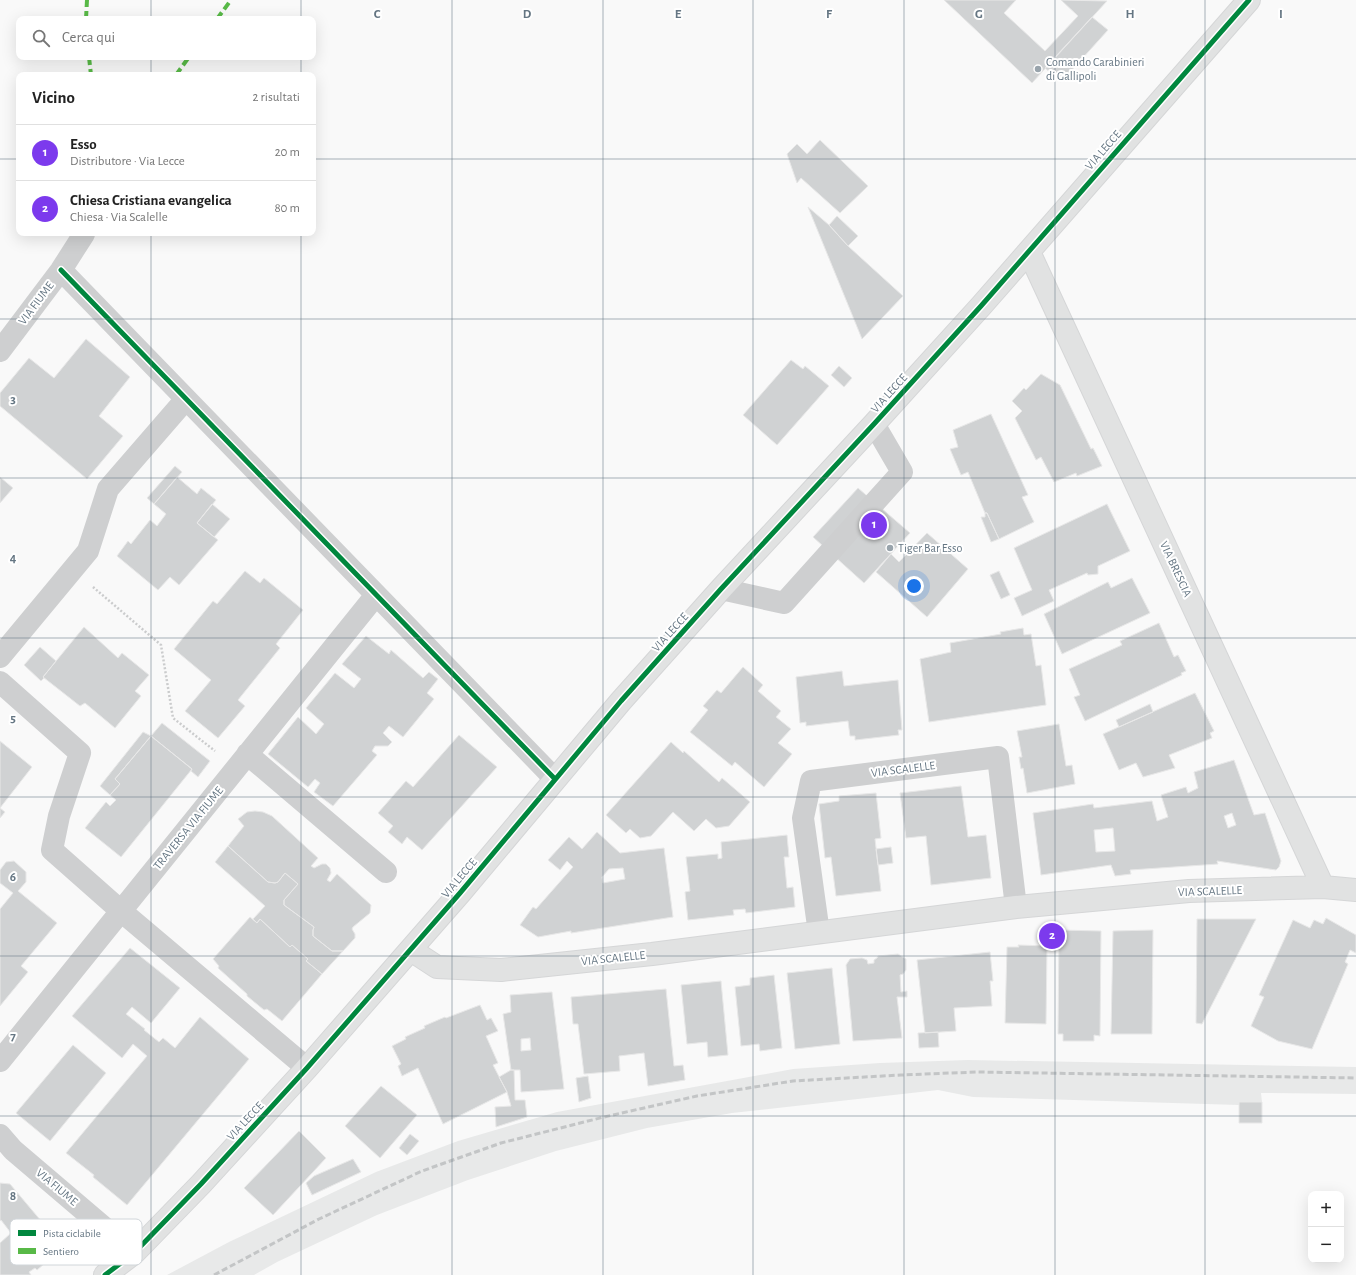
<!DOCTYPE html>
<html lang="it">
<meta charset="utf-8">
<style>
body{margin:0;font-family:"Alegreya Sans",sans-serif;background:#f2f2f2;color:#222}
.controls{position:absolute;right:12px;bottom:12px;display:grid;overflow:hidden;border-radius:8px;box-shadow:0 4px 16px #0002}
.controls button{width:36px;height:36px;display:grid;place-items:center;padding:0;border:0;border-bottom:1px solid #e0e0e0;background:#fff;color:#222;font:20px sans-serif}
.you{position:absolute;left:914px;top:586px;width:14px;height:14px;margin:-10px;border:3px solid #fff;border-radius:50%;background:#1a73e8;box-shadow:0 0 0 6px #1a73e833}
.badge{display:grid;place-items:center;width:26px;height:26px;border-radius:50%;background:#7c3aed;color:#fff;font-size:13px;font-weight:700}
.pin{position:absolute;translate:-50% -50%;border:2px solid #fff;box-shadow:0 1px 4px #0006}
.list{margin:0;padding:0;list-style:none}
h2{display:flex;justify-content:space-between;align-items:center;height:52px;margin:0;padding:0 16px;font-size:17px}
h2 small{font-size:13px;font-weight:400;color:#767676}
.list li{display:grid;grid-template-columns:26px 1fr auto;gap:12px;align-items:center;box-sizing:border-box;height:56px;padding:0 16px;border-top:1px solid #e0e0e0}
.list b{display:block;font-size:15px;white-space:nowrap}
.list p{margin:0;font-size:13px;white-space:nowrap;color:#767676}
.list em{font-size:13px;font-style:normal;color:#767676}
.icon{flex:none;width:22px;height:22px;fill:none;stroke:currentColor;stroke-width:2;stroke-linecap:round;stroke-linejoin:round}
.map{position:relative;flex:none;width:1356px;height:1275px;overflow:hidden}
.search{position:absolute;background:#fff;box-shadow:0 4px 16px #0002;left:16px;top:16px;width:300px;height:44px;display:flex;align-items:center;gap:10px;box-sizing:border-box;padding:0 14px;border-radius:8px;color:#767676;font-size:15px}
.panel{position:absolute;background:#fff;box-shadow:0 4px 16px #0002;left:16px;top:72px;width:300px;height:164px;border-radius:8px}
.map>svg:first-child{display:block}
.built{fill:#e8e9e9}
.building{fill:#d0d2d3;stroke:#e8e8e8;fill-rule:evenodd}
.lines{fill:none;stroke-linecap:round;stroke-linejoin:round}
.major-casing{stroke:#d5d6d7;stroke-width:24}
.path{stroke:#cbcccd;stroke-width:2.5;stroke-dasharray:2 2;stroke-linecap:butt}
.minor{stroke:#cecfd0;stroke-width:22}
.major{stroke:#e1e2e2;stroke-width:22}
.rail{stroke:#c3c5c6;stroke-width:3;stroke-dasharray:6 3;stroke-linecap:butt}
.quiet{stroke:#58b947;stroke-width:4;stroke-dasharray:8 4;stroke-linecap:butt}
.cycleway-casing{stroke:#fff;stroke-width:8}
.cycleway{stroke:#00873e;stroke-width:5}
.grid{fill:none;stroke:#657683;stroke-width:1;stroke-opacity:0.55}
.poi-dot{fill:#99a4ac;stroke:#fff;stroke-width:1.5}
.labels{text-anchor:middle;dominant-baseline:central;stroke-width:4;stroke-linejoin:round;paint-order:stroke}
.poi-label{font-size:12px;fill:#657683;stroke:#fff;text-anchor:start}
.street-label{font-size:12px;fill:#657683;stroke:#fff}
.key{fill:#fff;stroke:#d1d6da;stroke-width:1}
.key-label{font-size:11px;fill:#657683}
.grid-label{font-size:13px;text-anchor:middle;font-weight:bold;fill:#657683;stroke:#fff;stroke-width:4;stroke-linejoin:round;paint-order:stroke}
</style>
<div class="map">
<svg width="1356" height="1275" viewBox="0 0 1356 1275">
<rect width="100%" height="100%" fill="#f9f9f9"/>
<!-- built -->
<path class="built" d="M968 1060 1356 1067V1094L1261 1093 1262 1102H1239V1105L973 1097 938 1090 732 1113 647 1128 556 1151 468 1180 377 1215 277 1262 254 1275H167L229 1242 376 1172 458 1141 557 1112 793 1069 880 1063Z"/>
<!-- building -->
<path class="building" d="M944 0H1016L1004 13 1045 51 1078 16 1061 0 1107 1 1032 83Z
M1092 17 1108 30 1061 82 1045 68Z
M820 140 868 186 840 213 801 178 797 183 787 154 797 144 807 154Z
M808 207 829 225 848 246 903 296 862 339Z
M837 216 858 236 848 246 829 225Z
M86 339 130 377 99 416 123 436 87 479 0 406V393L29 358 54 378Z
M791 360 803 369 805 366 829 386 777 445 743 415Z
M839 366 852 378 844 387 831 375Z
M1041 374 1060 385 1091 449 1093 448 1102 466 1077 476 1076 473 1054 482 1041 457 1036 460 1015 418 1022 411 1012 401 1024 388 1026 390Z
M991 414 1028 495 1022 497 1034 522 999 539 987 513H985L968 472 961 475 950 449 958 447 953 430Z
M175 466 182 472 154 504 147 498Z
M0 477 13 488 0 503Z
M177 477 197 494 201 488 216 500 197 523 218 540 179 585 170 577 158 590 117 556 128 541 131 544 150 520 157 526 166 514 154 504Z
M858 488 910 533 864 583 813 537Z
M212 504 230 519 214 537 197 523Z
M1107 504 1130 551 1098 566V574L1088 575 1087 573 1049 590 1054 601 1022 616 1014 598 1032 590 1014 548Z
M985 513H987L999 539 991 542 981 517H985Z
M927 533 968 569 927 617 876 572 891 554 899 562Z
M245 571 260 583 264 578 303 610 276 644 280 648 238 700 245 706 218 738 185 711 211 680 174 649 213 601 217 604Z
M999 571 1010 595 1001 599 990 575Z
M1132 578 1150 613 1062 654 1044 614 1108 582 1111 588Z
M1159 623 1174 657 1178 655 1186 671 1181 673 1182 675 1085 721 1074 697 1080 695 1069 669 1122 645 1120 641Z
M84 627 118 658 122 653 149 675 135 691 141 696 115 728 85 703 80 706 43 677Z
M1023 628 1024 635 1031 634 1036 666 1041 665 1046 705 929 722 920 659 951 652 950 643 1001 634 1000 632Z
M366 636 389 654 391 650 423 678 429 672 438 679 427 693 434 699 403 737 389 726 383 733 392 742 388 746H375L372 751 377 755 333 806 314 792 320 783 315 779 308 787 268 754 298 717 316 734 324 724 306 708 335 673 354 688 361 679 342 664Z
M40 647 56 661 43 677 44 678 41 681 24 665Z
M743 667 763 685 758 691 781 711 776 717 791 729 778 743 792 754 764 787 735 762 732 766 690 732 708 710 703 706 717 690 721 693Z
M842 671 844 686 898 680 902 730H898L899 735 855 740V736H850L848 721 806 726V722L800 723 796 677Z
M1195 693 1214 731 1210 733 1212 738 1169 755 1175 768 1143 777 1136 763 1119 770 1103 734Z
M1150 704 1153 712 1119 727 1116 720Z
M162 723 210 761 198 777 191 771 192 769 151 736Z
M1059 724 1066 766 1072 765 1075 784 1027 793 1023 768 1021 769 1019 757H1022L1017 731Z
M143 732 151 736 115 779 120 784 110 795 100 786Z
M459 735 497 767 422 850 407 837 402 844 388 832 393 826 378 813 406 781 413 787Z
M151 736 192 769 121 857 85 828 106 802 110 806 116 800 110 795 120 784 115 779Z
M0 741 32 767 0 808 5 812 0 818Z
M671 742 683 753 684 751 719 782 722 778 750 802 729 826 716 828 706 819 694 831 673 812 651 836 640 838 630 829 626 833 606 815Z
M1234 760 1254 815 1265 813 1281 861 1279 867 1276 870 1217 861 1218 864 1130 870 1131 874 1115 876 1111 865 1041 875 1033 813 1093 804 1094 808 1152 801 1157 821 1168 817 1161 795 1186 787 1188 793 1198 788 1194 772ZM1232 813 1236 825 1228 828 1224 816ZM1113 828 1115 851 1096 852 1094 830Z
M961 786 968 837 986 835 991 878 931 885 926 836 906 838 900 793Z
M876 793 881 838 875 839 881 891 836 896 831 857 825 858 819 804 839 801V796Z
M255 811 263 812 272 816 318 858 311 866 314 868 322 864H326L330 868 331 873 327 880 330 882 337 874 371 905 370 913 353 927 352 929 355 934V938L343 951H332L313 936V930L314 927 284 905V900L298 884 285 873 278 882 275 883 268 882 228 846 244 826 238 819 247 812Z
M597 832 620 853 664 848 673 917 571 933V931L538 937 520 925 533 907 536 909 573 867 567 861 560 870 548 860 569 837 582 849ZM623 868 625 879 603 883 602 877 609 869Z
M787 835 789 857H784L787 888 793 887 795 907 746 913 745 909 733 910 734 915 688 920 685 892 690 891 686 857 718 854V859L722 858 721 842Z
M228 846 268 882 275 883 278 882 285 873 298 884 284 900V905L314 927 313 930V936L332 951H343L322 974 306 961 308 959 292 945 290 947 260 919 257 923 253 919 265 906 215 862Z
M891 847 893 863 878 865 876 849Z
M14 861 26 872V882L18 891 57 923 21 966 28 972 0 1006V909L13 893 0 883V870L6 862Z
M250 917 257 923 260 919 290 947 292 945 308 959 306 961 322 974 282 1021 267 1009 264 1010 247 996V994L218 968 219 966 213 959Z
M1326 918 1356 935V953L1350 950 1345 962 1348 964 1312 1049 1278 1041 1251 1026 1264 997 1259 995 1293 920 1310 928 1314 920 1323 924Z
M1197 919H1256L1202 1024 1196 1023Z
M1059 930 1101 931 1100 1036 1094 1035V1041H1063V1034H1058Z
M1153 930 1152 1034H1111L1113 931Z
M1018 945 1047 946 1046 1024 1005 1023 1007 947H1019Z
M130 948 180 988 151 1023 132 1007 126 1014 145 1029 144 1030 159 1042 163 1038 175 1048 200 1017 249 1059 127 1205 93 1177 94 1175 66 1153 147 1056 133 1044 122 1058 72 1016Z
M990 952 993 981H990L992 1006 954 1008 956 1031 925 1033 917 960Z
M898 954 906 959V970L903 974 900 975 901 992 907 991V997H897L902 1038 853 1041 846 965 850 959 862 958 867 960 868 964 874 963V960L877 958 878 956Z
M832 968 840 1044 795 1049 787 973Z
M774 975 782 1048 760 1051 759 1044 741 1046 735 987 750 985V978Z
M721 981 728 1055 708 1057 707 1042 687 1044 681 985Z
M666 989 674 1066 683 1065 685 1080 648 1086 644 1053 619 1056 620 1071 584 1074 578 1024H573L571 997Z
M552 992 564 1089 521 1092 520 1070H511L503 1014 511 1012 510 995ZM530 1038 531 1050 521 1051V1039Z
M480 1005 487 1020 491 1018 498 1031 486 1036 498 1063 493 1065 507 1092 443 1124 418 1068 402 1076 398 1066 401 1064 392 1046 406 1039 405 1037 425 1028 424 1026 445 1017 446 1018Z
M938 1032 939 1047 919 1048 918 1033Z
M73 1045 106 1073 50 1141 16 1113Z
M511 1070H514L515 1100H525L527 1117 496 1127 495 1107 511 1106 507 1092 499 1077Z
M588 1076 591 1098 579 1102 576 1078Z
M381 1086 417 1115 380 1158 345 1126Z
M1239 1102H1262V1123H1239Z
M299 1131 326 1158 273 1215 244 1188Z
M410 1134 419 1141 407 1155 399 1148Z
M353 1159 361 1172 312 1195 306 1183 314 1176Z
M0 1183 10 1184 58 1241V1252L37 1270 35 1268 29 1272 31 1275H0V1243L11 1233 1 1220 0 1221Z"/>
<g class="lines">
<defs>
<path id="major" d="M1029 252 1323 887
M411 950 437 967 501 970 652 954 1016 907 1189 891 1323 887 1356 890
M105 1275 134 1253 201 1184 307 1068 460 893 621 701 721 589 874 424 981 306 1249 0"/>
</defs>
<!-- major casing -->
<use href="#major" class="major-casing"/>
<!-- path -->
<path class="path" d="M93 587 161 645 173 718 215 751"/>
<!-- minor -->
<path class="minor" d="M61 270 555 779
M0 351 61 270 84 234
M721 589 784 603 902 472 874 424
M0 657 88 551 108 489 186 399
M0 682 80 753 59 816 52 850 121 911 307 1068
M247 754 386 872
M819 933 803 818 811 781 998 757 1016 907
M0 1061 376 595
M0 1135 13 1150 134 1253"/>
<!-- major -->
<use href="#major" class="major"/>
<!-- rail -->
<path class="rail" d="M214 1275 319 1219 422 1171 501 1143 604 1117 697 1096 793 1081 901 1075 977 1072 1356 1078"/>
<!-- quiet -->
<path class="quiet" d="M86 19 87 0
M217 19 231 0
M89 57 91 75
M176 75 189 57
M84 234 85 233"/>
<defs>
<path id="cycleway" d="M61 270 555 779
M105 1275 134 1253 201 1184 307 1068 460 893 621 701 721 589 874 424 981 306 1249 0"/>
</defs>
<!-- cycleway casing -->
<use href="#cycleway" class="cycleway-casing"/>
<!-- cycleway -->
<use href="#cycleway" class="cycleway"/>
</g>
<!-- grid -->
<path class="grid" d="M151 0V19M301 0V19M452 0V1275M603 0V1275M753 0V1275M904 0V1275M1055 0V1275M1205 0V1275M151 57V75M301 57V75M0 159H19M313 159H1356M151 233V1275M301 233V1275M0 319H1356M0 478H1356M0 638H1356M0 797H1356M0 956H1356M0 1116H1356"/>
<!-- markers -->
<g class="poi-dot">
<circle cx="1038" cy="69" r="4"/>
<circle cx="890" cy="548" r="4"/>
</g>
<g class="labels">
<!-- poi labels -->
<g class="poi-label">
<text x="1046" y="62">Comando Carabinieri<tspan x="1046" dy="14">di Gallipoli</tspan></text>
<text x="898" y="548">Tiger Bar Esso</text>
</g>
<!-- street labels -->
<g class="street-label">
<text transform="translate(1103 150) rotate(-49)">VIA LECCE</text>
<text transform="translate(36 303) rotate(-53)">VIA FIUME</text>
<text transform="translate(889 393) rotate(-48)">VIA LECCE</text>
<text transform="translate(1176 569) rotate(65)">VIA BRESCIA</text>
<text transform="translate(670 632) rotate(-48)">VIA LECCE</text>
<text transform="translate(903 769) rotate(-7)">VIA SCALELLE</text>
<text transform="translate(188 828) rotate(-51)">TRAVERSA VIA FIUME</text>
<text transform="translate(459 878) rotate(-50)">VIA LECCE</text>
<text transform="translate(1210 891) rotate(-2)">VIA SCALELLE</text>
<text transform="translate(613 958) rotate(-6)">VIA SCALELLE</text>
<text transform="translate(245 1121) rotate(-47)">VIA LECCE</text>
<text transform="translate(57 1187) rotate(40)">VIA FIUME</text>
</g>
</g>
<!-- legend -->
<rect x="10" y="1219" width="132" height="46" rx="6" class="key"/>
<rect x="18" y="1230" width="18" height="6" fill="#00873e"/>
<rect x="18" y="1248" width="18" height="6" fill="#58b947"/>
<g class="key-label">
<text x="43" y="1237">Pista ciclabile</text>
<text x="43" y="1255">Sentiero</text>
</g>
<g class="grid-label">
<text x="377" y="18">C</text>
<text x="527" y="18">D</text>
<text x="678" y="18">E</text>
<text x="829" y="18">F</text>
<text x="979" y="18">G</text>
<text x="1130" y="18">H</text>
<text x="1281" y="18">I</text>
<text x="13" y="403">3</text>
<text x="13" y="562">4</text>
<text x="13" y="722">5</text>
<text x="13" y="881">6</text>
<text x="13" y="1040">7</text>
<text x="13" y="1200">8</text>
</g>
</svg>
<div class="controls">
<button>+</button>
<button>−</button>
</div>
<div class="you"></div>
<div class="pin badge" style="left:874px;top:525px">1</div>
<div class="pin badge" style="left:1052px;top:936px">2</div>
<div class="search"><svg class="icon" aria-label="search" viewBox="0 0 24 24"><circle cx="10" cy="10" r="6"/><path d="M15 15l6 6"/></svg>Cerca qui</div>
<section class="panel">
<h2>Vicino<small>2 risultati</small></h2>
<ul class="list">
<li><span class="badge">1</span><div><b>Esso</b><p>Distributore · Via Lecce</p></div><em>20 m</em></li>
<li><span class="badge">2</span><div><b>Chiesa Cristiana evangelica</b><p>Chiesa · Via Scalelle</p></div><em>80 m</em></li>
</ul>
</section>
</div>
